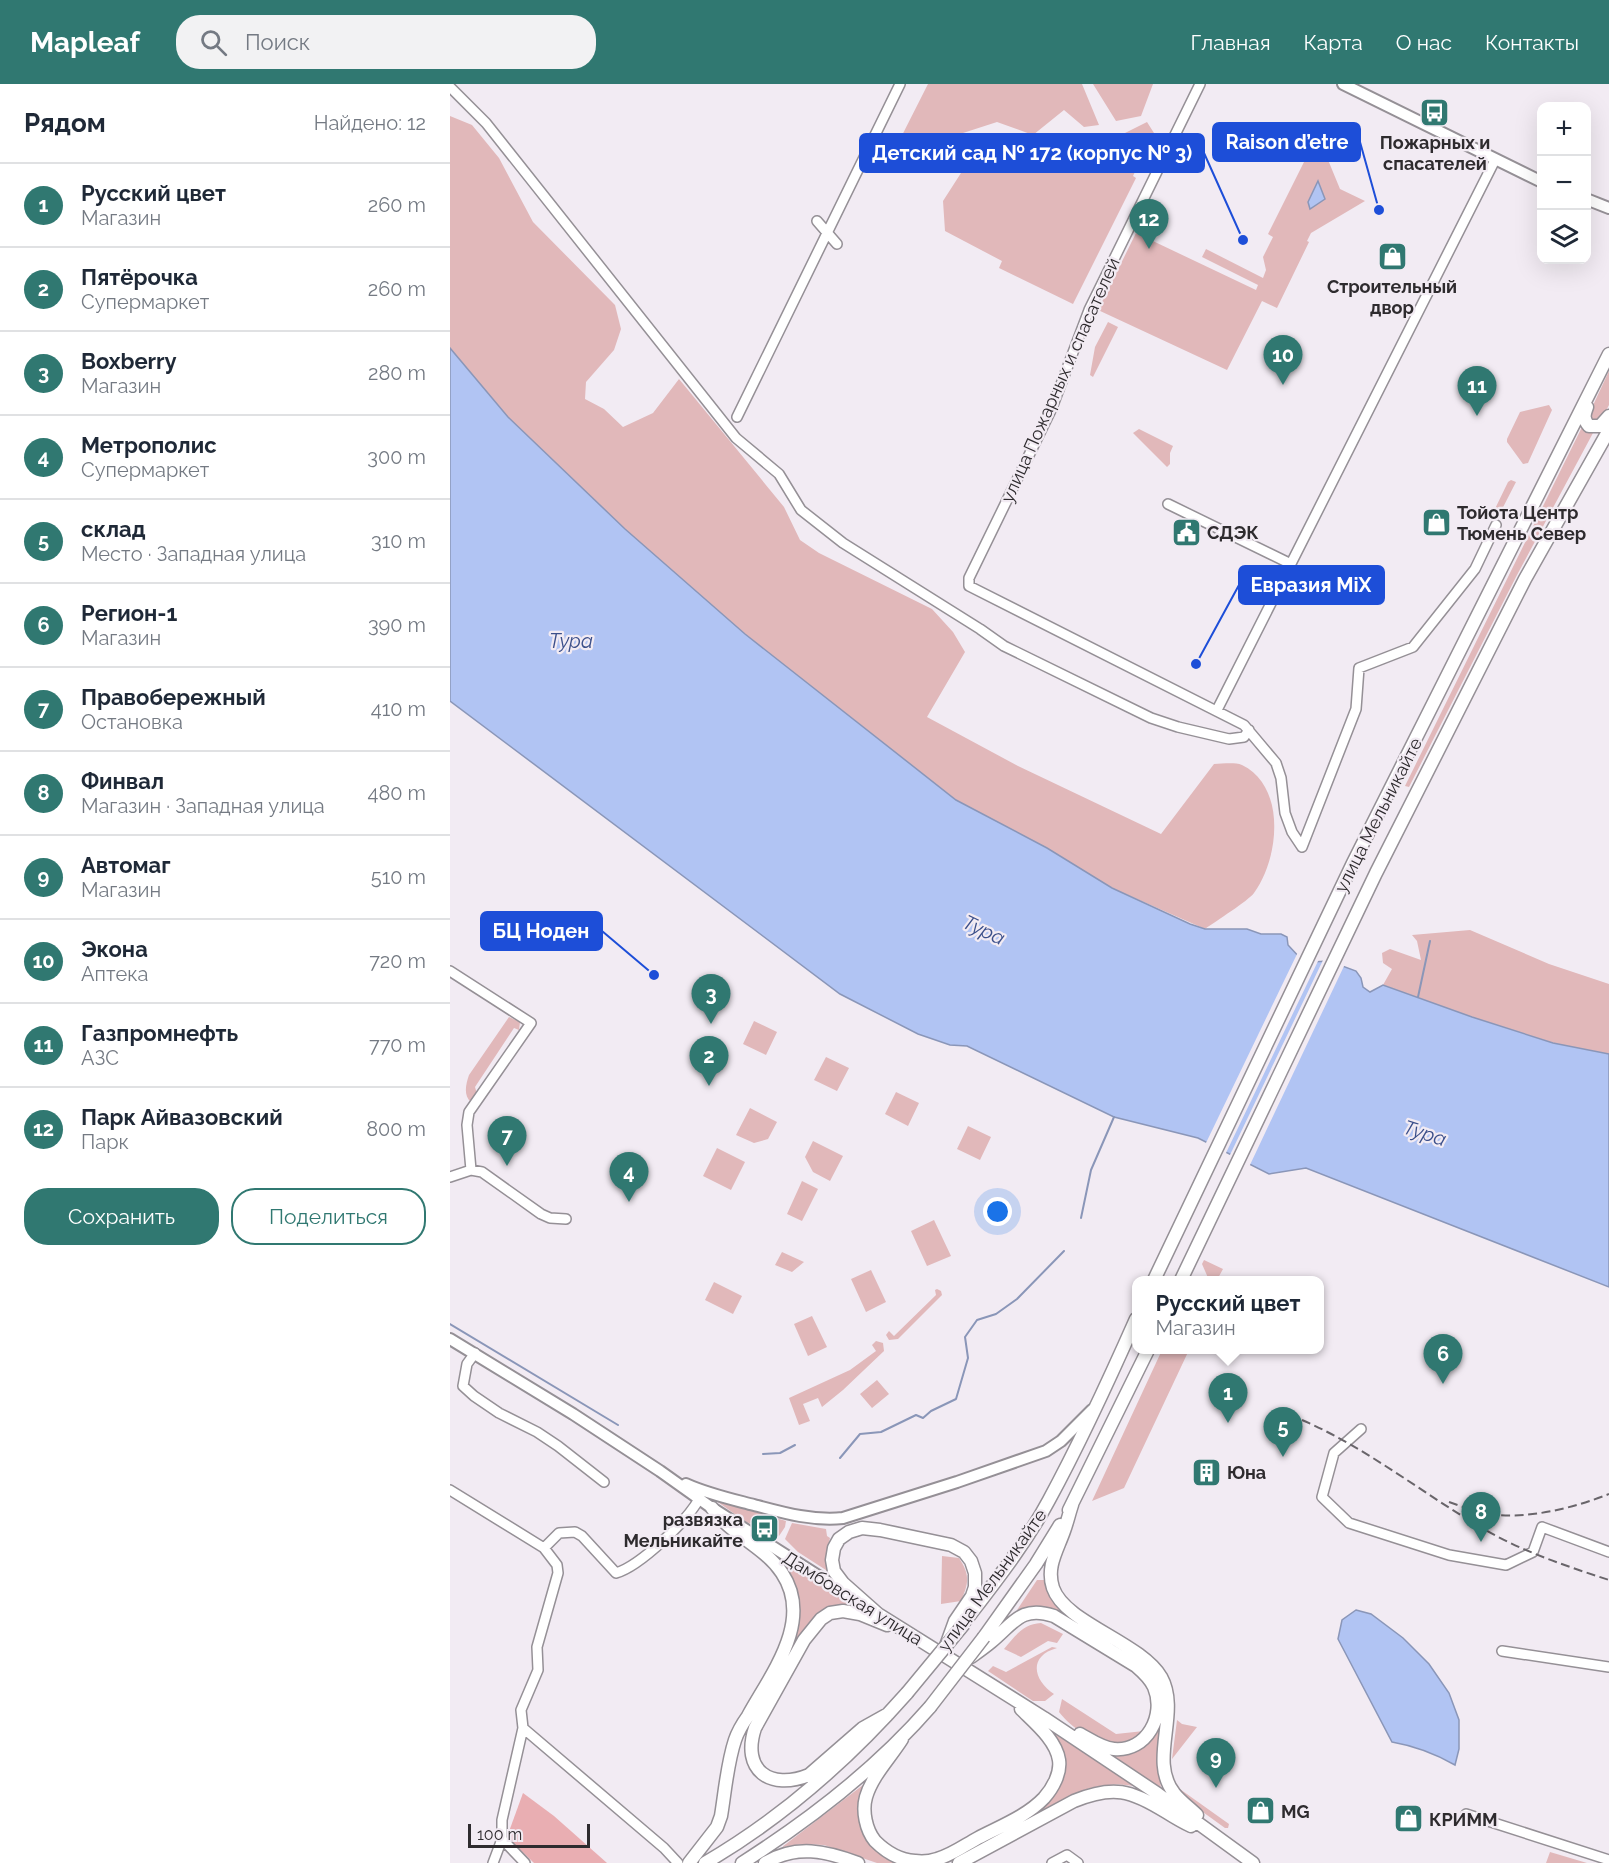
<!DOCTYPE html>
<html lang="ru">
<meta charset="utf-8">
<style>
body{margin:0;font-family:Raleway,sans-serif;background:#f2f2f3;color:#1f2937}
.controls{position:absolute;right:18px;top:18px;display:grid;overflow:hidden;border-radius:12px;box-shadow:0 6px 24px #0002}
.controls button{width:54px;height:54px;display:grid;place-items:center;padding:0;border:0;border-bottom:2px solid #e0e1e3;background:#fff;color:#1f2937;font:30px sans-serif}
.scale{position:absolute;left:18px;bottom:15px;width:122px;box-sizing:border-box;padding-left:6px;border:3px solid #2e2b2e;border-top:0;font-size:16px;line-height:21px;white-space:nowrap;color:#2e2b2e;-webkit-text-stroke:4px #f2ebf3;paint-order:stroke}
.you{position:absolute;left:548px;top:1128px;width:21px;height:21px;margin:-15px;border:4px solid #fff;border-radius:50%;background:#1a73e8;box-shadow:0 0 0 9px #1a73e833}
.badge{display:grid;place-items:center;width:39px;height:39px;border-radius:50%;background:#307871;color:#fff;font-size:20px;font-weight:700}
.pin{position:absolute;translate:-50% -50px;filter:drop-shadow(0 2px 3px #0008)}
.pin::after{content:'';position:absolute;top:32px;width:21px;height:18px;background:inherit;clip-path:polygon(0 0,100% 0,50% 100%)}
.popup{position:absolute;left:682px;top:1192px;width:192px;height:78px;box-sizing:border-box;display:grid;place-content:center;border-radius:12px;background:#fff;filter:drop-shadow(0 2px 4px #0005);font-size:20px;white-space:nowrap;color:#747a83}
.popup b{font-size:22px;color:#1f2937}
.popup::after{content:'';position:absolute;left:50%;top:100%;margin-left:-12px;border:12px solid transparent;border-top-color:#fff}
.list{margin:0;padding:0;list-style:none}
h2{display:flex;justify-content:space-between;align-items:center;height:78px;margin:0;padding:0 24px;font-size:26px}
h2 small{font-size:20px;font-weight:400;color:#747a83}
.list li{display:grid;grid-template-columns:39px 1fr auto;gap:18px;align-items:center;box-sizing:border-box;height:84px;padding:0 24px;border-top:2px solid #e0e1e3}
.list b{display:block;font-size:22px;white-space:nowrap}
.list p{margin:0;font-size:20px;white-space:nowrap;color:#747a83}
.list em{font-size:20px;font-style:normal;color:#747a83}
.actions{display:flex;gap:12px;padding:18px 24px}
.actions a{flex:1;padding:14px 0;border:2px solid #307871;border-radius:24px;text-align:center;font-size:21px;color:#307871}
.actions .main{background:#307871;color:#fff}
.icon{flex:none;width:33px;height:33px;fill:none;stroke:currentColor;stroke-width:2;stroke-linecap:round;stroke-linejoin:round}
.map{position:relative;flex:none;width:1159px;height:1779px;overflow:hidden}
header{display:flex;align-items:center;gap:36px;box-sizing:border-box;height:84px;padding:0 30px;background:#307871;color:#fff}
header strong{font-size:28px}
nav{display:flex;gap:33px;margin-inline-start:auto;font-size:21px}
.search{width:420px;height:54px;background:#f2f2f3;display:flex;align-items:center;gap:15px;box-sizing:border-box;padding:0 21px;border-radius:24px;color:#747a83;font-size:22px}
main{display:flex}
aside{flex:1;background:#fff}
.map>svg:first-child{display:block}
.green{fill:#e1b8ba}
.forest{fill:#e9aeb2}
.water{fill:#b1c4f3;stroke:#8a96b8;stroke-width:1.5}
.pier{fill:#f2ebf3}
.lines{fill:none;stroke-linecap:round;stroke-linejoin:round}
.stream{stroke:#8a96b8;stroke-width:2}
.minor-casing{stroke:#959096;stroke-width:12}
.tertiary-casing{stroke:#959096;stroke-width:14}
.secondary-casing{stroke:#959096;stroke-width:15}
.minor{stroke:#fff;stroke-width:9}
.tertiary{stroke:#fff;stroke-width:10}
.secondary{stroke:#fff;stroke-width:12}
.rail{stroke:#69656a;stroke-width:2;stroke-dasharray:9 4.5;stroke-linecap:butt}
.secondary-bridge-casing{stroke:#959096;stroke-width:15;stroke-linecap:butt}
.secondary-bridge{stroke:#fff;stroke-width:12}
.labels{text-anchor:middle;dominant-baseline:central;stroke-width:4.5;stroke-linejoin:round;paint-order:stroke}
.poi-label{font-size:18px;font-weight:bold;fill:#2e2b2e;stroke:#f2ebf3;text-anchor:start}
.street-label{font-size:18px;fill:#2e2b2e;stroke:#f2ebf3}
.water-label{font-size:20px;font-style:italic;fill:#3b4f8a;stroke:#f2ebf3}
.leader{fill:none;stroke:#1d4ed8;stroke-width:2}
.callout-dot{fill:#1d4ed8;stroke:#f2ebf3;stroke-width:2}
.callout{fill:#1d4ed8;stroke:#1d4ed8;stroke-width:2}
.callout-label{font-size:20px;text-anchor:middle;font-weight:bold;fill:#fff}
</style>
<header>
<strong>Mapleaf</strong>
<div class="search"><svg class="icon" aria-label="search" viewBox="0 0 24 24"><circle cx="10" cy="10" r="6"/><path d="M15 15l6 6"/></svg>Поиск</div>
<nav><a>Главная</a><a>Карта</a><a>О нас</a><a>Контакты</a></nav>
</header>
<main>
<aside>
<h2>Рядом<small>Найдено: 12</small></h2>
<ul class="list">
<li><span class="badge">1</span><div><b>Русский цвет</b><p>Магазин</p></div><em>260 m</em></li>
<li><span class="badge">2</span><div><b>Пятёрочка</b><p>Супермаркет</p></div><em>260 m</em></li>
<li><span class="badge">3</span><div><b>Boxberry</b><p>Магазин</p></div><em>280 m</em></li>
<li><span class="badge">4</span><div><b>Метрополис</b><p>Супермаркет</p></div><em>300 m</em></li>
<li><span class="badge">5</span><div><b>склад</b><p>Место · Западная улица</p></div><em>310 m</em></li>
<li><span class="badge">6</span><div><b>Регион-1</b><p>Магазин</p></div><em>390 m</em></li>
<li><span class="badge">7</span><div><b>Правобережный</b><p>Остановка</p></div><em>410 m</em></li>
<li><span class="badge">8</span><div><b>Финвал</b><p>Магазин · Западная улица</p></div><em>480 m</em></li>
<li><span class="badge">9</span><div><b>Автомаг</b><p>Магазин</p></div><em>510 m</em></li>
<li><span class="badge">10</span><div><b>Экона</b><p>Аптека</p></div><em>720 m</em></li>
<li><span class="badge">11</span><div><b>Газпромнефть</b><p>АЗС</p></div><em>770 m</em></li>
<li><span class="badge">12</span><div><b>Парк Айвазовский</b><p>Парк</p></div><em>800 m</em></li>
</ul>
<div class="actions"><a class="main">Сохранить</a><a>Поделиться</a></div>
</aside>
<div class="map">
<svg width="1159" height="1779" viewBox="0 0 1159 1779">
<rect width="100%" height="100%" fill="#f2ebf3"/>
<!-- green -->
<path class="green" d="M478 0H632L649 41 634 43 614 26 583 51 547 38 513 49 499 85 479 89 459 77 437 81Z
M643 0H703L691 32 666 37Z
M0 32 22 41 49 74 83 138 165 221 171 245 164 266 136 298 135 315 154 325 173 343 203 329 229 295 334 423 350 456 369 469 482 525 503 548 515 568 477 633 568 682 711 750 764 680C772 680 784 678 792 681 837 703 829 775 804 809 798 817 766 837 755 845L662 804 597 764 506 716 295 550 175 445 58 333 0 264Z
M697 38 704 49 683 92 686 94 623 220 549 184 552 177 495 147 493 117 529 61 556 55 596 59 602 69 615 55 647 51 667 53Z
M869 54 890 105 915 117 861 149 857 157 859 158 827 224 812 217 777 286 648 226 686 149 806 206 808 201 752 173 756 165 813 194 816 186 813 173 823 153 818 150 865 56Z
M658 238 668 243 643 293 640 291 645 263Z
M1159 287V321L1151 336H1143L1139 330Z
M1099 321 1102 326 1078 379 1073 380 1057 358V355L1070 328Z
M1132 343 1137 348 1143 349 1067 491 959 703 955 702Z
M689 345 723 362 720 369V380L717 383 683 349Z
M1061 396 1066 398 1047 435H1042V431L1058 398Z
M1020 846 1099 880 1159 900V970L1103 959 1022 933 933 901 942 885 933 879 932 869 940 865 971 876 967 857 962 851Z
M59 933 70 938 69 946 64 944 25 1003 27 1010 21 1018C13 1011 16 1000 19 991Z
M304 937 327 948 316 971 293 960Z
M376 973 399 984 387 1007 364 996Z
M446 1008 469 1019 458 1042 435 1030Z
M300 1024 327 1038 318 1055 304 1059 286 1051Z
M518 1042 541 1053 530 1076 507 1065Z
M363 1057 393 1072 380 1097 363 1088 355 1073Z
M267 1064 295 1078 281 1106 253 1092Z
M352 1097 368 1105 352 1137 337 1130Z
M484 1136 501 1172 477 1182 461 1147Z
M332 1168 354 1178 342 1188 325 1181Z
M754 1176 773 1185 767 1196H759L752 1180Z
M421 1186 436 1218 416 1228 401 1195Z
M264 1198 292 1212 283 1230 255 1216Z
M487 1205 491 1207 492 1211 448 1255 439 1256 436 1251 439 1247 444 1252 486 1211 485 1206Z
M362 1232 377 1263 358 1272 344 1240Z
M426 1257 433 1259 434 1267 393 1306 372 1323 368 1314 353 1320 360 1337 349 1341 339 1314 400 1286 426 1267 422 1261Z
M712 1266H739L674 1404 642 1417Z
M427 1296 439 1310 422 1324 410 1310Z
M265 1416 336 1437 335 1443 329 1452 313 1441 311 1443 296 1438Z
M342 1439 376 1445 377 1452 380 1454C377 1466 374 1476 379 1488L348 1468 335 1455Z
M492 1472 509 1474C520 1491 519 1498 511 1517L491 1520Z
M333 1477 403 1522 387 1523 340 1573 337 1572C355 1534 352 1514 333 1477Z
M587 1496H595L601 1515 618 1531 617 1533C599 1525 586 1521 567 1526Z
M591 1539 613 1550 607 1559 598 1557 571 1573 554 1565C565 1552 573 1540 591 1539Z
M602 1563 607 1564C578 1572 583 1596 604 1610L595 1617H583L538 1587 543 1582 556 1588Z
M612 1615 666 1650 694 1647C669 1671 628 1653 609 1628Z
M727 1636 732 1640 747 1643 722 1675Z
M711 1639 707 1675 711 1704 663 1672C687 1669 700 1661 711 1639Z
M602 1648 685 1702C643 1695 619 1712 584 1731 620 1697 612 1694 602 1648Z
M413 1701C404 1737 412 1760 446 1779H427L374 1761 353 1760 332 1763Z
M727 1703 779 1740 778 1744H775L732 1713Z
M1100 1768 1137 1779H1096Z"/>
<!-- forest -->
<path class="forest" d="M73 1709 104 1732 157 1779H84L57 1753Z"/>
<!-- water -->
<path class="water" d="M868 97 875 115 860 125 858 118Z
M0 264 58 333 175 445 295 550 506 716 597 764 662 804 740 840 755 845H797L811 850H831L837 853 838 861 852 876 861 878 879 877 906 887 911 894 913 903 920 908 933 901 1022 933 1103 959 1159 970V1203L856 1084 819 1090 748 1054 664 1033 517 962 500 961 468 950 390 910 0 617Z
M906 1526 921 1530 953 1554 979 1580 999 1609 1009 1636V1665L1005 1681C984 1669 965 1662 942 1658L888 1555 892 1536Z"/>
<!-- pier -->
<path class="pier" d="M848 868 853 873 869 875 775 1071 755 1061Z
M874 874H880L895 880 799 1083 779 1073Z"/>
<g class="lines">
<!-- stream -->
<path class="stream" d="M968 913 980 857
M631 1134 641 1086 664 1033
M0 1240 168 1341
M313 1370 330 1369 345 1361
M390 1374 410 1350 431 1348 466 1331 473 1334 481 1327 506 1315 518 1274 515 1253 527 1236 546 1230 567 1215 614 1167"/>
<defs>
<path id="minor" d="M750 0 639 226 602 324 519 494V502L794 641 826 679 831 694 835 729 842 748 852 763
M0 3 36 39 286 354 329 390 351 426 393 459 530 545 554 562 701 634 728 643 779 655 794 653 799 646
M367 137 387 160
M287 333 450 0
M718 420 841 480
M767 626 1045 76
M852 763 906 625 909 584 963 563 1025 485 1046 441
M0 887 81 939 19 1028 17 1041 21 1086
M0 1093 21 1086 32 1088 91 1130 100 1134 116 1135
M25 1269 17 1280 13 1302 24 1312 49 1329 87 1348 108 1362 154 1398
M911 1345 884 1369 872 1413 899 1439 999 1471 1056 1481 1083 1468 1092 1443 1159 1468
M0 1406 94 1464 109 1449 125 1448 132 1452 166 1489C190 1482 237 1437 249 1415
M1052 1567 1159 1583
M73 1644 214 1764 228 1779
M1016 1730 1159 1776
M52 1755 75 1779
M43 1779 52 1755V1736L73 1644 71 1626 88 1586 87 1563 108 1489 107 1481 94 1464
M602 1779 617 1771 628 1779"/>
<path id="tertiary" d="M893 0 1092 98
M1136 115 1159 124
M0 1255 123 1330 210 1387 262 1424 406 1516
M236 1400C258 1410 281 1415 304 1421 334 1429 362 1437 393 1434L507 1398 596 1367 611 1357 642 1326"/>
<path id="secondary" d="M1137 323C1134 331 1133 335 1139 342H1150L1159 332
M704 1196 903 779 1159 270
M731 1196 926 789 1075 495 1159 346
M622 1421C619 1430 617 1439 614 1447 607 1467 596 1483 603 1504 615 1539 690 1558 711 1593 731 1629 698 1676 724 1709 730 1717 740 1724 747 1731
M619 1426 698 1266
M516 1536C545 1498 576 1459 599 1416 631 1357 659 1296 686 1235
M437 1541 410 1530 393 1527 380 1529 371 1535 354 1556 305 1644C291 1686 320 1707 359 1691L413 1644 438 1630
M534 1553 586 1480 610 1441
M497 1559 505 1537 522 1512 525 1503V1489L521 1477 514 1468 501 1461 430 1446 412 1444 399 1448 389 1455 384 1464 382 1476 384 1487 393 1499 428 1530 594 1634 708 1710 803 1779
M521 1573C528 1568 535 1563 541 1558 564 1539 571 1521 604 1532L686 1582C693 1588 700 1594 704 1603 716 1631 697 1668 664 1665 652 1664 641 1656 630 1650
M452 1655C440 1674 422 1692 416 1713 412 1727 416 1746 425 1757 436 1768 449 1776 465 1777 472 1778 481 1777 487 1775 502 1771 515 1761 528 1754 551 1742 577 1732 594 1714 603 1704 611 1689 609 1676 606 1656 585 1639 571 1625
M239 1779 267 1743 271 1732C275 1708 277 1680 285 1656 288 1647 293 1639 298 1632 321 1590 364 1537 332 1489 314 1462 281 1451 262 1424
M255 1779C332 1734 399 1675 457 1609
M292 1779C361 1735 427 1684 480 1623
M315 1779C346 1760 376 1767 408 1779
M509 1779 624 1717C663 1701 681 1706 716 1728 724 1733 732 1738 741 1742"/>
</defs>
<!-- minor casing -->
<use href="#minor" class="minor-casing"/>
<!-- tertiary casing -->
<use href="#tertiary" class="tertiary-casing"/>
<!-- secondary casing -->
<use href="#secondary" class="secondary-casing"/>
<!-- minor -->
<use href="#minor" class="minor"/>
<!-- tertiary -->
<use href="#tertiary" class="tertiary"/>
<!-- secondary -->
<use href="#secondary" class="secondary"/>
<!-- rail -->
<path class="rail" d="M852 1336C917 1364 972 1409 1032 1444 1071 1467 1116 1482 1159 1496
M999 1418C1011 1422 1023 1427 1035 1429 1073 1437 1124 1424 1159 1410"/>
<defs>
<path id="secondary-bridge" d="M457 1609 514 1540
M480 1623 534 1553"/>
</defs>
<!-- secondary-bridge casing -->
<use href="#secondary-bridge" class="secondary-bridge-casing"/>
<!-- secondary-bridge -->
<use href="#secondary-bridge" class="secondary-bridge"/>
</g>
<!-- icons -->
<defs>
<symbol id="bus-square" viewBox="-11 -11 22 22"><rect x="-9" y="-9" width="18" height="18" rx="4" fill="#307871" stroke="#f2ebf3"/><path d="M-5-6H5V4H4V6H2V4H-2V6H-4V4H-5ZM-3.5-4V0h7V-4ZM-3.5 1.2v1.5H-2V1.2ZM2 1.2v1.5H3.5V1.2Z" fill="#fff"/></symbol>
<symbol id="shop-square" viewBox="-11 -11 22 22"><rect x="-9" y="-9" width="18" height="18" rx="4" fill="#307871" stroke="#f2ebf3"/><path d="M-5-2.5h2.3a2.7 3.5 0 0 1 5.4 0H5L5.5 6h-11ZM-1.5-2.5h3a1.5 2.3 0 0 0-3 0Z" fill="#fff"/></symbol>
<symbol id="civic-square" viewBox="-11 -11 22 22"><rect x="-9" y="-9" width="18" height="18" rx="4" fill="#307871" stroke="#f2ebf3"/><path d="M-.6-6.5H3V-4.5H.6V-3L4-1V1h2V6H-6V1h2V-1L-.6-3ZM-1.2 2.5V6h2.4V2.5Z" fill="#fff"/></symbol>
<symbol id="building-square" viewBox="-11 -11 22 22"><rect x="-9" y="-9" width="18" height="18" rx="4" fill="#307871" stroke="#f2ebf3"/><path d="M-4-6H4V6H1V3H-1V6H-4ZM-2.5-4.3h1.7v1.8h-1.7ZM.8-4.3h1.7v1.8H.8ZM-2.5-1h1.7V.8h-1.7ZM.8-1h1.7V.8H.8Z" fill="#fff"/></symbol>
</defs>
<g fill-rule="evenodd">
<use href="#bus-square" x="968" y="12" width="33" height="33"/>
<use href="#shop-square" x="926" y="156" width="33" height="33"/>
<use href="#shop-square" x="970" y="422" width="33" height="33"/>
<use href="#civic-square" x="720" y="432" width="33" height="33"/>
<use href="#building-square" x="740" y="1372" width="33" height="33"/>
<use href="#bus-square" x="298" y="1428" width="33" height="33"/>
<use href="#shop-square" x="794" y="1710" width="33" height="33"/>
<use href="#shop-square" x="942" y="1718" width="33" height="33"/>
</g>
<g class="labels">
<!-- poi labels -->
<g class="poi-label">
<text x="985" y="58" text-anchor="middle">Пожарных и<tspan x="985" dy="21">спасателей</tspan></text>
<text x="942" y="202" text-anchor="middle">Строительный<tspan x="942" dy="21">двор</tspan></text>
<text x="1007" y="428">Тойота Центр<tspan x="1007" dy="21">Тюмень Север</tspan></text>
<text x="757" y="448">СДЭК</text>
<text x="777" y="1388">Юна</text>
<text x="293" y="1435" text-anchor="end">развязка<tspan x="293" dy="21">Мельникайте</tspan></text>
<text x="831" y="1727">MG</text>
<text x="979" y="1735">КРИММ</text>
</g>
<!-- street labels -->
<g class="street-label">
<text transform="translate(610 296) rotate(-66)">улица Пожарных и спасателей</text>
<text transform="translate(928 731) rotate(-63)">улица Мельникайте</text>
<text transform="translate(542 1496) rotate(-54)">улица Мельникайте</text>
<text transform="translate(403 1514) rotate(32)">Дамбовская улица</text>
</g>
<!-- water labels -->
<g class="water-label">
<text x="121" y="557">Тура</text>
<text transform="translate(534 846) rotate(25)">Тура</text>
<text transform="translate(975 1049) rotate(18)">Тура</text>
</g>
</g>
<!-- callouts -->
<path class="leader" d="M929 126L910 58M793 156L754 69M746 580L789 501M204 891L152 847"/>
<g class="callout-dot">
<circle cx="929" cy="126" r="6"/>
<circle cx="793" cy="156" r="6"/>
<circle cx="746" cy="580" r="6"/>
<circle cx="204" cy="891" r="6"/>
</g>
<g class="callout">
<rect x="763" y="39" width="147" height="38" rx="6"/>
<rect x="410" y="50" width="344" height="38" rx="6"/>
<rect x="789" y="482" width="145" height="38" rx="6"/>
<rect x="31" y="828" width="121" height="38" rx="6"/>
</g>
<g class="callout-label">
<text x="837" y="65">Raison d’etre</text>
<text x="582" y="76">Детский сад № 172 (корпус № 3)</text>
<text x="861" y="508">Евразия MiX</text>
<text x="91" y="854">БЦ Ноден</text>
</g>
</svg>
<div class="controls">
<button>+</button>
<button>−</button>
<button><svg class="icon" aria-label="layers" viewBox="0 0 24 24"><path d="M12 4l9 5-9 5-9-5zM3 14l9 5 9-5"/></svg></button>
</div>
<div class="scale">100 m</div>
<div class="you"></div>
<div class="pin badge" style="left:778px;top:1339px">1</div>
<div class="popup"><b>Русский цвет</b>Магазин</div>
<div class="pin badge" style="left:259px;top:1002px">2</div>
<div class="pin badge" style="left:261px;top:940px">3</div>
<div class="pin badge" style="left:179px;top:1118px">4</div>
<div class="pin badge" style="left:833px;top:1373px">5</div>
<div class="pin badge" style="left:993px;top:1300px">6</div>
<div class="pin badge" style="left:57px;top:1082px">7</div>
<div class="pin badge" style="left:1031px;top:1458px">8</div>
<div class="pin badge" style="left:766px;top:1704px">9</div>
<div class="pin badge" style="left:833px;top:301px">10</div>
<div class="pin badge" style="left:1027px;top:332px">11</div>
<div class="pin badge" style="left:699px;top:165px">12</div>
</div>
</main>
